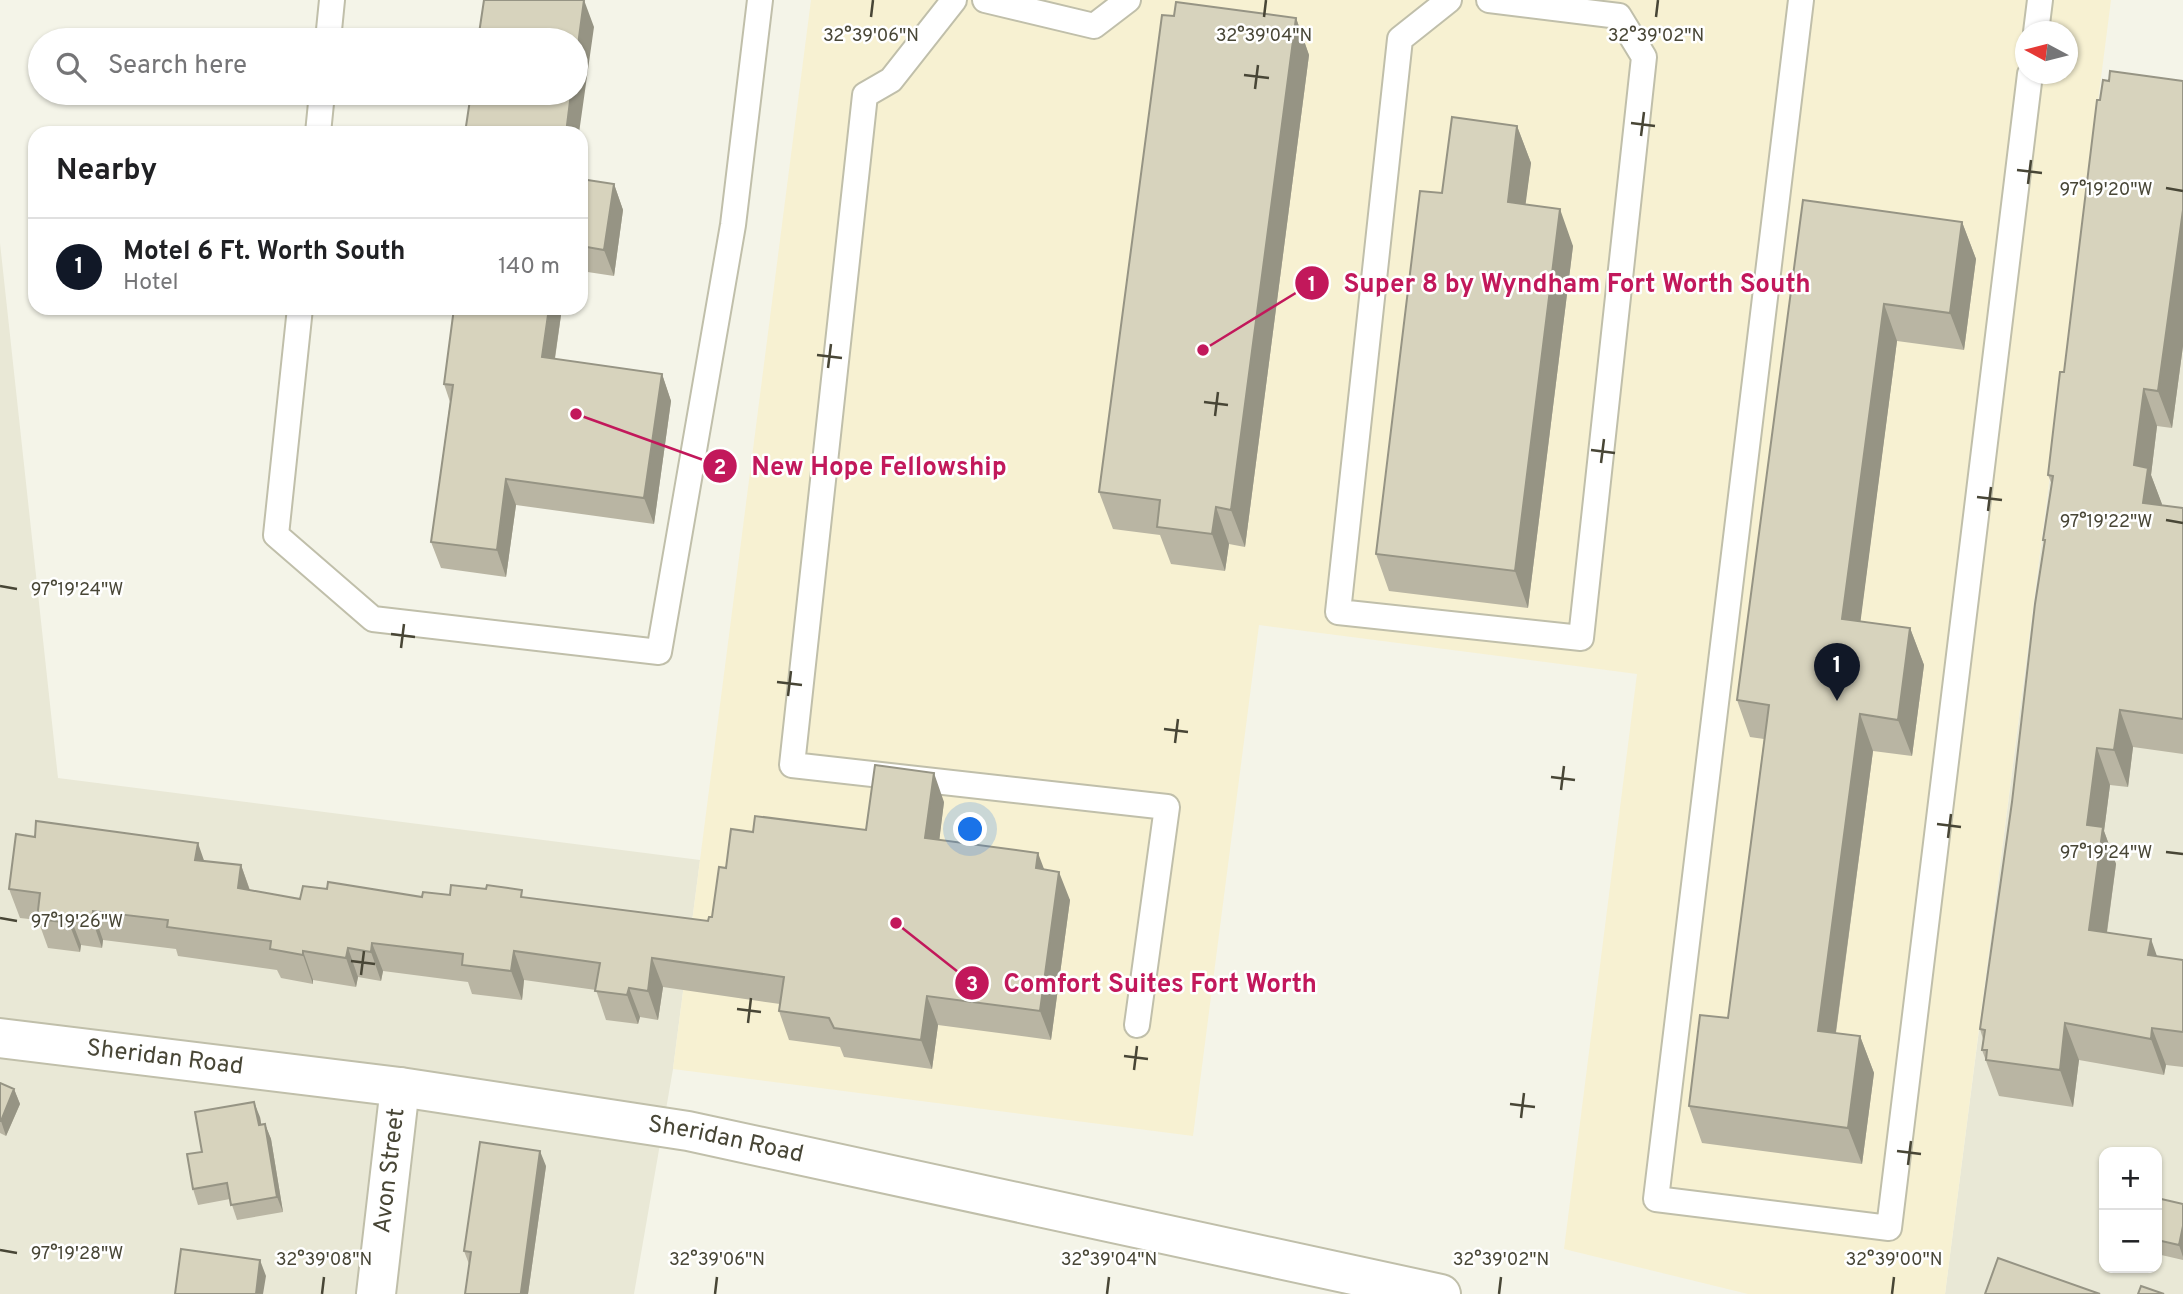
<!DOCTYPE html>
<meta charset="utf-8">
<style>
body{margin:0;font-family:Overpass,sans-serif;background:#f6f6f6;color:#202124}
.controls{position:absolute;right:21px;bottom:21px;display:grid;overflow:hidden;border-radius:14px;box-shadow:0 2px 5px #0004}
.controls button{width:63px;height:63px;display:grid;place-items:center;padding:0;border:0;border-bottom:2px solid #e0e0e0;background:#fff;color:#202124;font:35px sans-serif}
.compass{position:absolute;left:2015px;top:21px;width:63px;height:63px;border-radius:50%;background:#fff;box-shadow:0 2px 5px #0004;rotate:277deg}
.you{position:absolute;left:971px;top:830px;width:24px;height:24px;margin:-18px;border:5px solid #fff;border-radius:50%;background:#1a73e8;box-shadow:0 0 0 10px #1a73e833}
.badge{display:grid;place-items:center;width:46px;height:46px;border-radius:50%;background:#111827;color:#fff;font-size:23px;font-weight:700}
.pin{position:absolute;translate:-50% -58px;filter:drop-shadow(0 2px 4px #0008)}
.pin::after{content:'';position:absolute;top:37px;width:24px;height:21px;background:inherit;clip-path:polygon(0 0,100% 0,50% 100%)}
.list{margin:0;padding:0;list-style:none}
h2{display:flex;justify-content:space-between;align-items:center;height:91px;margin:0;padding:0 28px;font-size:30px}
h2 small{font-size:23px;font-weight:400;color:#757577}
.list li{display:grid;grid-template-columns:46px 1fr auto;gap:21px;align-items:center;box-sizing:border-box;height:98px;padding:0 28px;border-top:2px solid #e0e0e0}
.list b{display:block;font-size:26px;white-space:nowrap}
.list p{margin:0;font-size:23px;white-space:nowrap;color:#757577}
.list em{font-size:23px;font-style:normal;color:#757577}
.icon{flex:none;width:38px;height:38px;fill:none;stroke:currentColor;stroke-width:2;stroke-linecap:round;stroke-linejoin:round}
.map{position:relative;flex:none;width:2183px;height:1294px;overflow:hidden}
.search{position:absolute;background:#fff;box-shadow:0 2px 5px #0004;left:28px;top:28px;width:560px;height:77px;display:flex;align-items:center;gap:18px;box-sizing:border-box;padding:0 24px;border-radius:38px;color:#757577;font-size:26px}
.panel{position:absolute;background:#fff;box-shadow:0 2px 5px #0004;left:28px;top:126px;width:560px;height:189px;border-radius:21px}
.map>svg:first-child{display:block}
.residential{fill:#e9e8d6;fill-rule:evenodd}
.commercial{fill:#f7f1d2;fill-rule:evenodd}
.lines{fill:none;stroke-linecap:round;stroke-linejoin:round}
.service-casing{stroke:#c0bfaa;stroke-width:28}
.minor-casing{stroke:#c0bfaa;stroke-width:42}
.service{stroke:#fff;stroke-width:24}
.minor{stroke:#fff;stroke-width:38}
.wall{fill:#b9b5a3}
.shaded-wall{fill:#969484}
.building{fill:#d7d3bd;stroke:#969484;stroke-width:2}
.ticks{fill:none;stroke:#484636;stroke-width:2.5}
.labels{text-anchor:middle;dominant-baseline:central;stroke-width:5;stroke-linejoin:round;paint-order:stroke}
.street-label{font-size:24px;fill:#484636;stroke:#fff}
.ticks-label{font-size:18px;text-anchor:middle;fill:#484636;stroke:#fff;stroke-width:5;stroke-linejoin:round;paint-order:stroke}
.leader{fill:none;stroke:#c2185b;stroke-width:2.5}
.callout-dot{fill:#c2185b;stroke:#fff;stroke-width:2.5}
.mark-label{font-size:21px;text-anchor:middle;font-weight:bold;fill:#fff}
.callout-label{font-size:26px;text-anchor:middle;font-weight:bold;fill:#c2185b;stroke:#fff;stroke-width:5;stroke-linejoin:round;paint-order:stroke}
</style>
<div class="map">
<svg width="2183" height="1294" viewBox="0 0 2183 1294">
<rect width="100%" height="100%" fill="#f4f4e8"/>
<!-- residential -->
<path class="residential" d="M2100 90 2183 101V1294H1945ZM2104 1152H2157V1268H2104Z
M0 243 58 778 700 860 673 1069 634 1294H0Z"/>
<!-- commercial -->
<path class="commercial" d="M811 0H2111L1945 1294H1748L1564 1249 1637 674 1259 625 1193 1136 673 1069ZM2025 32H2068V74H2025Z"/>
<g class="lines">
<defs>
<path id="service" d="M954 0 891 80 865 95 792 765 1167 807 1137 1025
M985 0 1094 26 1128 0
M1449 0 1400 39 1338 612 1581 638 1644 57 1619 16 1489 0
M1801 0 1656 1199 1889 1228 2030 74
M2036 32 2040 0
M328 40 332 0
M318 133 322 93
M300 308 276 535 373 619 659 652 733 225 760 0"/>
<g id="minor">
<path id="s1" d="M0 1038 400 1087 688 1131 1441 1294"/>
<path id="s2" d="M376 1294 400 1087"/>
</g>
</defs>
<!-- service casing -->
<use href="#service" class="service-casing"/>
<!-- minor casing -->
<use href="#minor" class="minor-casing"/>
<!-- service -->
<use href="#service" class="service"/>
<!-- minor -->
<use href="#minor" class="minor"/>
</g>
<!-- wall -->
<path class="wall" d="M1174 16 1296 18 1309 55 1245 547 1229 544 1225 571 1171 564 1160 535 1113 529 1099 492Z
M2109 81H2183V346L2172 428 2157 426 2151 475 2162 505 2183 508V754L2133 747 2128 787 2110 785 2104 831 2116 864 2107 933 2157 956 2183 960V1067L2166 1065 2164 1075 2079 1060 2073 1107 1999 1096 1982 1050 1983 1039 1980 1029 2012 802 2045 544 2043 540 2052 485 2048 475 2064 372 2100 100Z
M1517 126 1531 163 1525 204 1573 246 1528 608 1389 591 1376 554 1442 193Z
M581 179 614 184 623 210 614 276 581 271Z
M1803 200 1962 222 1976 259 1964 350 1897 341 1860 622 1910 628 1924 665 1912 756 1873 751 1836 1033 1860 1036 1874 1073 1862 1164 1702 1143 1689 1106 1728 1018 1764 739 1750 737 1737 700Z
M454 308H562L555 359 662 374 671 401 654 524 516 505 506 577 441 568 431 542 450 402 444 384Z
M944 802 939 840 1044 869 1070 900 1051 1040 938 1025 932 1069 844 1057 840 1047 789 1040 779 1011 780 1004 663 987 658 1020 640 1017 638 1024 606 1020 596 990 524 980 522 1000 472 994 468 982 383 971 381 981 358 977 356 987 313 980V984L281 978 277 970 178 956 176 949 103 940 102 948 81 945 80 952 48 948 38 920 20 918 9 889 204 861 241 865 250 890 300 899 327 889 422 897 450 895 525 898 708 921 712 917 726 868 753 832 866 830Z
M0 1083 14 1089 20 1104 6 1136 0 1133Z
M260 1117 261 1124H265L271 1139 283 1212 237 1220 230 1199 198 1205 193 1189 202 1152Z
M546 1166 528 1294H465L469 1264 464 1251Z
M2157 1198 2183 1204V1260L2157 1254Z"/>
<!-- shaded-wall -->
<path class="shaded-wall" d="M584 0 594 27 579 133H566L571 93H576V60Z
M1296 18 1309 55 1245 547 1231 510Z
M1517 126 1531 163 1521 239 1508 202Z
M614 184 623 210 614 276 604 250Z
M1560 209 1573 246 1528 608 1515 571Z
M2183 210V346L2172 428 2158 391Z
M1962 222 1976 259 1964 350 1950 313Z
M1884 304 1897 341 1856 656 1842 619Z
M549 308H562L551 384 542 357Z
M662 374 671 401 654 524 644 498Z
M2144 389 2157 426 2151 475 2162 504 2157 540 2143 503 2134 465Z
M506 479 516 505 506 577 497 550Z
M1216 507 1229 544 1225 571 1212 534Z
M1910 628 1924 665 1912 756 1898 720Z
M2120 710 2133 747 2128 787 2114 750Z
M1860 714 1873 751 1831 1068 1818 1031Z
M2097 748 2110 785 2104 831 2116 864 2102 967 2089 930 2087 825Z
M934 773 944 802 936 867 925 838Z
M198 843 208 872 195 860Z
M1038 853 1049 882 1036 868Z
M241 865 251 894 238 888Z
M1059 872 1070 900 1051 1040 1040 1011Z
M93 911 103 940 102 948 92 919Z
M70 916 81 945 80 952 69 923Z
M2151 939 2164 976 2148 955Z
M372 943 383 971 381 981 371 952Z
M348 948 358 977 356 987 346 958Z
M303 951 313 980V984L303 955Z
M514 951 524 980 522 1000 511 971Z
M652 958 663 987 658 1020 648 991Z
M629 988 640 1017 638 1024 627 995Z
M927 996 938 1025 932 1069 921 1040Z
M2065 1023 2079 1060 2073 1107 2060 1070Z
M2152 1028 2166 1065 2164 1075 2151 1039Z
M1860 1036 1874 1073 1862 1164 1848 1128Z
M14 1089 20 1104 6 1136 1 1121Z
M254 1102 260 1117 264 1140 259 1125Z
M265 1124 271 1139 283 1212 277 1197Z
M540 1151 546 1166 528 1294H521V1292Z
M2183 1226V1257L2179 1245Z
M260 1260 266 1276 263 1294H256Z"/>
<!-- building -->
<path class="building" d="M484 0H584L576 60V40H478Z
M1176 2 1296 18 1231 510 1216 507 1212 534 1157 527 1160 500 1099 492 1162 15 1174 16Z
M2110 71 2183 81V210L2158 391 2144 389 2134 465 2148 468 2143 503 2183 508V719L2120 710 2114 750 2097 748 2087 825 2103 827 2089 930 2151 939 2148 955 2183 960V1032L2152 1028 2151 1039 2065 1023 2060 1070 1986 1060 1987 1050H1982L1985 1030 1980 1029 2012 802 2035 604 2045 540H2043L2053 476 2048 475 2060 372H2064L2097 100H2100L2103 80 2109 81Z
M471 93H571L566 133H465Z
M1452 117 1517 126 1508 202 1560 209 1515 571 1376 554 1420 191 1442 193Z
M581 179 614 184 604 250 581 246Z
M1803 200 1962 222 1950 313 1884 304 1842 619 1910 628 1898 720 1860 714 1818 1031 1860 1036 1848 1128 1689 1106 1700 1015 1728 1018 1769 705 1737 700Z
M454 308H549L542 357 662 374 644 498 506 479 497 550 431 542 453 385 444 384Z
M875 765 934 773 925 838 1038 853 1036 868 1059 872 1040 1011 927 996 921 1040 834 1028 829 1018 779 1011 784 977 652 958 648 991 629 988 627 995 595 991 600 963 514 951 511 971 462 965 463 954 372 943 371 952 348 948 346 958 303 951V955L270 949 271 941 167 927 168 920 93 911 92 919 70 916 69 923 37 919 40 893 9 889 16 834 35 837 36 821 198 843 195 860 241 865 238 888 300 899 303 886 327 889 328 882 422 897 423 892 450 895 451 885 486 889 487 885 522 890 521 897 708 921 709 917H712L719 867 726 868 731 829 753 832 755 816 866 830Z
M0 1083 14 1089 1 1121H0Z
M254 1102 259 1125 265 1124 277 1197 231 1205 227 1183 193 1189 187 1154 202 1152 195 1112Z
M480 1142 540 1151 521 1292H524V1294H465L471 1252 464 1251Z
M2157 1198 2183 1204V1226L2179 1245 2157 1240Z
M181 1249 260 1260 256 1294H175Z
M1998 1258 2100 1294H1985Z
M2141 1286 2164 1294H2138Z"/>
<!-- ticks -->
<path class="ticks" d="M871 17 873 0M1264 17 1266 0M1656 17 1658 0M1244 75 1269 78M1255 89 1258 65M1631 123 1655 126M1641 136 1644 112M2017 170 2042 173M2028 184 2031 160M2166 188 2183 191M817 355 842 358M828 368 831 344M1204 402 1228 405M1215 416 1218 392M1591 450 1615 453M1601 463 1604 439M1977 497 2002 500M1988 511 1991 487M2166 520 2183 523M0 586 17 589M391 634 415 637M401 648 404 624M777 682 802 685M788 696 791 671M1164 729 1188 732M1175 743 1178 719M1551 777 1575 780M1561 790 1564 766M1937 824 1961 827M1948 838 1951 814M2166 852 2183 854M0 918 17 921M351 961 375 964M361 975 364 951M737 1009 761 1012M748 1023 751 998M1124 1056 1148 1059M1134 1070 1137 1046M1510 1104 1535 1107M1521 1118 1524 1093M1897 1151 1921 1154M1908 1165 1911 1141M0 1250 17 1253M322 1294 324 1277M715 1294 717 1277M1107 1294 1109 1277M1499 1294 1501 1277M1892 1294 1894 1277"/>
<g class="labels">
<!-- street labels -->
<g class="street-label">
<text stroke="none"><textPath href="#s1" startOffset="166">Sheridan Road</textPath></text>
<text stroke="none"><textPath href="#s1" startOffset="733">Sheridan Road</textPath></text>
<text stroke="none"><textPath href="#s2" startOffset="124">Avon Street</textPath></text>
</g>
</g>
<g class="ticks-label">
<text x="871" y="41">32°39'06"N</text>
<text x="1264" y="41">32°39'04"N</text>
<text x="1656" y="41">32°39'02"N</text>
<text x="2106" y="195">97°19'20"W</text>
<text x="2106" y="527">97°19'22"W</text>
<text x="77" y="595">97°19'24"W</text>
<text x="2106" y="858">97°19'24"W</text>
<text x="77" y="927">97°19'26"W</text>
<text x="77" y="1259">97°19'28"W</text>
<text x="324" y="1265">32°39'08"N</text>
<text x="717" y="1265">32°39'06"N</text>
<text x="1109" y="1265">32°39'04"N</text>
<text x="1501" y="1265">32°39'02"N</text>
<text x="1894" y="1265">32°39'00"N</text>
</g>
<!-- callouts -->
<path class="leader" d="M1203 350L1312 283M576 414L720 466M896 923L972 983"/>
<g class="callout-dot">
<circle cx="1203" cy="350" r="7"/>
<circle cx="576" cy="414" r="7"/>
<circle cx="896" cy="923" r="7"/>
<circle cx="1312" cy="283" r="18"/>
<circle cx="720" cy="466" r="18"/>
<circle cx="972" cy="983" r="18"/>
</g>
<g class="mark-label">
<text x="1312" y="291">1</text>
<text x="720" y="474">2</text>
<text x="972" y="991">3</text>
</g>
<g class="callout-label">
<text x="1577" y="292">Super 8 by Wyndham Fort Worth South</text>
<text x="879" y="475">New Hope Fellowship</text>
<text x="1160" y="992">Comfort Suites Fort Worth</text>
</g>
</svg>
<div class="controls">
<button>+</button>
<button>−</button>
</div>
<svg class="compass" viewBox="-18 -18 36 36"><path d="M0-13l5 13h-10z" fill="#e53935"/><path d="M0 13l5-13h-10z" fill="#757577"/></svg>
<div class="you"></div>
<div class="pin badge" style="left:1837px;top:701px">1</div>
<div class="search"><svg class="icon" aria-label="search" viewBox="0 0 24 24"><circle cx="10" cy="10" r="6"/><path d="M15 15l6 6"/></svg>Search here</div>
<section class="panel">
<h2>Nearby<small></small></h2>
<ul class="list">
<li><span class="badge">1</span><div><b>Motel 6 Ft. Worth South</b><p>Hotel</p></div><em>140 m</em></li>
</ul>
</section>
</div>
